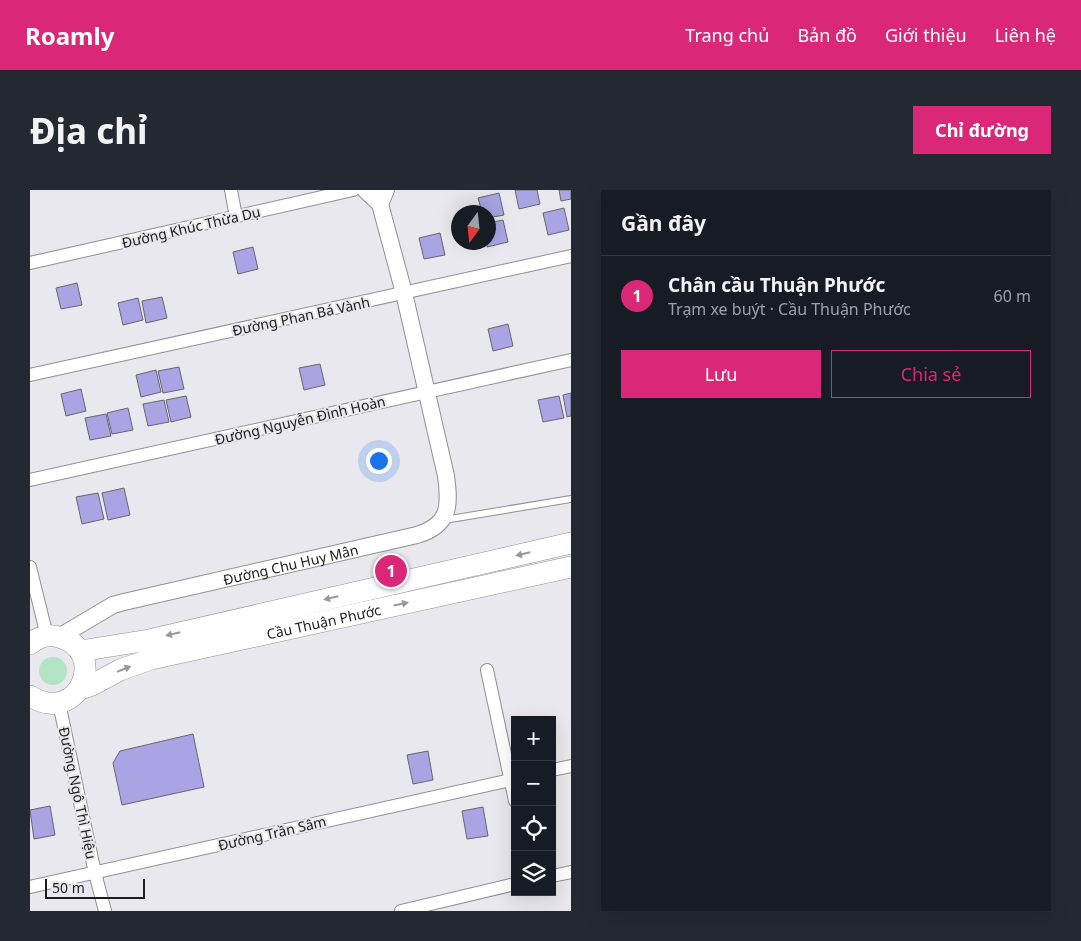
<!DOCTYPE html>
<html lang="vi">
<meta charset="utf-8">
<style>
body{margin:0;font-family:"Noto Sans",sans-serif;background:#242831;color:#f1f3f6}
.controls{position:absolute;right:15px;bottom:15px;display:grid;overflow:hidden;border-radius:0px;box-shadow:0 5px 20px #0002}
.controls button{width:45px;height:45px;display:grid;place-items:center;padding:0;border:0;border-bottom:1px solid #363941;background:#171b24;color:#f1f3f6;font:25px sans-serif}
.compass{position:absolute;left:421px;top:15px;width:45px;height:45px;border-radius:50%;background:#171b24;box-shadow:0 5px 20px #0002;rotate:195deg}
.scale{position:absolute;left:15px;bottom:12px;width:100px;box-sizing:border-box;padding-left:5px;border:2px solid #1c1c1e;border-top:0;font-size:14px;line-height:18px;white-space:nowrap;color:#1c1c1e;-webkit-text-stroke:4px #e8e8ee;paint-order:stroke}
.you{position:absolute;left:348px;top:270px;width:18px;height:18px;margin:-12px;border:4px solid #fff;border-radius:50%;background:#1a73e8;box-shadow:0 0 0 8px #1a73e833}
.badge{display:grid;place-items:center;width:32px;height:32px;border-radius:50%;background:#db2777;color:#fff;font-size:16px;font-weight:700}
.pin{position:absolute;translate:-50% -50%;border:2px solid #fff;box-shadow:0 1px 5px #0006}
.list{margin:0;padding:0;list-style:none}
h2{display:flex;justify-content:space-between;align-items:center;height:65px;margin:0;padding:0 20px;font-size:21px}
h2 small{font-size:16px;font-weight:400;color:#9ea1a6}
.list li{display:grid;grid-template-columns:32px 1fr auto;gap:15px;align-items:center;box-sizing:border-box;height:80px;padding:0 20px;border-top:1px solid #363941}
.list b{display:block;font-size:19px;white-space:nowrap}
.list p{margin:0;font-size:16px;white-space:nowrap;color:#9ea1a6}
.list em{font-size:16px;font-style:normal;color:#9ea1a6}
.actions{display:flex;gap:10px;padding:15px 20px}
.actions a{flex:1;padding:11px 0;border:1px solid #db2777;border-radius:0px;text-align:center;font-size:18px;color:#db2777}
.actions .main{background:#db2777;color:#fff}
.icon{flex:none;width:28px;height:28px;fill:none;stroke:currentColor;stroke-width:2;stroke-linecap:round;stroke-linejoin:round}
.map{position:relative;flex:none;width:541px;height:721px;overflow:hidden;border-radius:0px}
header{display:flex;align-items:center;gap:30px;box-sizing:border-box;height:70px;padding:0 25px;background:#db2777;color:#fff}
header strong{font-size:24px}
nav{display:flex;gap:28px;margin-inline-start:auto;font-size:18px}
.intro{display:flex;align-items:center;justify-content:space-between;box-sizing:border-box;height:120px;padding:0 30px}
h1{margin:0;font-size:35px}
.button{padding:12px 22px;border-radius:0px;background:#db2777;color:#fff;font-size:18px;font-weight:700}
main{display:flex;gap:30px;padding:0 30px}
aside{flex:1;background:#171b24;border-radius:0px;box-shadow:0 5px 20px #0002}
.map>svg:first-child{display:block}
.green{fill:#b3e4c4}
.building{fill:#aaa4e4;stroke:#66666b}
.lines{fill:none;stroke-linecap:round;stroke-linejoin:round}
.service-casing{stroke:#909095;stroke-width:8}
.minor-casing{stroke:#909095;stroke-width:14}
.tertiary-casing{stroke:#909095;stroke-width:18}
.primary-casing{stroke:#909095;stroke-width:22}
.service{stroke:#fff;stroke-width:6}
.minor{stroke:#fff;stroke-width:12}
.tertiary{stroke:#fff;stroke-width:16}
.primary{stroke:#fff;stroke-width:21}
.oneway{fill:#99999a}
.labels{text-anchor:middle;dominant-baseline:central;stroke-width:4;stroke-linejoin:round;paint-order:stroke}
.street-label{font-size:14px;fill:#1c1c1e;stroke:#e8e8ee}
</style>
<header>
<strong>Roamly</strong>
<nav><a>Trang chủ</a><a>Bản đồ</a><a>Giới thiệu</a><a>Liên hệ</a></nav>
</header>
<div class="intro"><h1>Địa chỉ</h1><a class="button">Chỉ đường</a></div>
<main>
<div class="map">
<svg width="541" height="721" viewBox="0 0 541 721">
<rect width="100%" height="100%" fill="#e8e8ee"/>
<!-- green -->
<path class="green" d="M9 481a14 14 0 1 1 28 0a14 14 0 1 1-28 0Z"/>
<!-- building -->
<path class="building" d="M485 0H507L510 14 489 19Z
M529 0H541V9L531 11Z
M469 3 474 25 458 28V22H452L448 8Z
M534 18 539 40 518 45 513 23Z
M473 30 478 52 457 57 458 33Z
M410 43 415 65 394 69 389 48Z
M223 57 228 79 208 84 203 62Z
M47 93 52 115 31 119 26 98Z
M132 107 137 128 116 133 112 111Z
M108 108 113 130 93 135 88 113Z
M478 134 483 156 463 161 458 139Z
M290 174 295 195 274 200 269 178Z
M149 177 154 199 133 203 128 181Z
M126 180 131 202 111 207 106 185Z
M51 199 56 221 36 226 31 204Z
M541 203V226L537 227 533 205Z
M156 206 161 227 141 232 136 210Z
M529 206 534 228 513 232 508 210Z
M134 210 139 232 118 236 113 214Z
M98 218 103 240 82 244 77 223Z
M76 224 81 246 60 250 55 228Z
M94 298 100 325 78 330 72 303Z
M68 303 74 329 52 334 46 307Z
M163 544 174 597 92 615 83 573 90 561Z
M398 561 403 590 383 594 377 565Z
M20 616 25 645 4 649 0 620Z
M453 617 458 646 437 649 432 621Z"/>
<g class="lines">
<defs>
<path id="service" d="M414 330 541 309"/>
<path id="minor" d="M201 0 206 27
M0 73 323 0
M0 185 541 66
M0 290 541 170
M0 377 17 446
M457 480 485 611
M29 513 65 683 75 721
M522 580 541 576
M522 686 541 682
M0 697 485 589
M371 721 485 694"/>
<g id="tertiary">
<path d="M350 14 356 0"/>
<path id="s1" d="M29 447 83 415 94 412 387 345C420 335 420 316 416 286L374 103 350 14 335 0"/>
</g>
<g id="primary">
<path d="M0 454C8 447 19 444 29 447 79 460 50 537 0 506"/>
<path d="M50 461 119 450 541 353"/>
<path id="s2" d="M50 499 62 495 90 480 121 469 541 377"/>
</g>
</defs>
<!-- service casing -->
<use href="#service" class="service-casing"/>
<!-- minor casing -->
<use href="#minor" class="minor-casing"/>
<!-- tertiary casing -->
<use href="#tertiary" class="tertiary-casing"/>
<!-- primary casing -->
<use href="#primary" class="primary-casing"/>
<!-- service -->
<use href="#service" class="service"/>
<!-- minor -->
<use href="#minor" class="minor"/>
<!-- tertiary -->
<use href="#tertiary" class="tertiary"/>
<!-- primary -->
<use href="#primary" class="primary"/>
</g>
<!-- one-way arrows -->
<defs><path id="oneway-solid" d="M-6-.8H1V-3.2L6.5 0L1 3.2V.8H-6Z" transform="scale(1.25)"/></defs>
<g class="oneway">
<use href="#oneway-solid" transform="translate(493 364) rotate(167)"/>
<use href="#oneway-solid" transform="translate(301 408) rotate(167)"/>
<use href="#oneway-solid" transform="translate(371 414) rotate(-12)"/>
<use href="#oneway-solid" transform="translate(143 444) rotate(167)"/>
<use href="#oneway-solid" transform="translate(94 479) rotate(-22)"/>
</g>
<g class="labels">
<!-- street labels -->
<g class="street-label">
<text transform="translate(161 37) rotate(-13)">Đường Khúc Thừa Dụ</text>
<text transform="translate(271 126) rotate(-12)">Đường Phan Bá Vành</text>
<text transform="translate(270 230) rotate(-13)">Đường Nguyễn Đình Hoàn</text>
<text stroke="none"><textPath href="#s1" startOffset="245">Đường Chu Huy Mân</textPath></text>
<text stroke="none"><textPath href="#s2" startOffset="254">Cầu Thuận Phước</textPath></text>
<text transform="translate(48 603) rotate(78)">Đường Ngô Thì Hiệu</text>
<text transform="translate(242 643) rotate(-13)">Đường Trần Sâm</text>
</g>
</g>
</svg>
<div class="controls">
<button>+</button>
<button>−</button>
<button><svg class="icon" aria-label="locate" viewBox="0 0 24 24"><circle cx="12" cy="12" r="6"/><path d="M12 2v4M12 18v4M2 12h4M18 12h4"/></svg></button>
<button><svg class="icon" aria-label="layers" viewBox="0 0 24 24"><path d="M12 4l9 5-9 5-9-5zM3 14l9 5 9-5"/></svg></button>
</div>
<svg class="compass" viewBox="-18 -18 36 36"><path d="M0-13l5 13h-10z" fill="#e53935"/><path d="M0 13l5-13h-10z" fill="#9ea1a6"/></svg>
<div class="scale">50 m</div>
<div class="you"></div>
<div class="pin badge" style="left:361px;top:381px">1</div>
</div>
<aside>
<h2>Gần đây<small></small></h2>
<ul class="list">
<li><span class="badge">1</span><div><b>Chân cầu Thuận Phước</b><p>Trạm xe buýt · Cầu Thuận Phước</p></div><em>60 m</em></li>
</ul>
<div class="actions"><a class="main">Lưu</a><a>Chia sẻ</a></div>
</aside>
</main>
